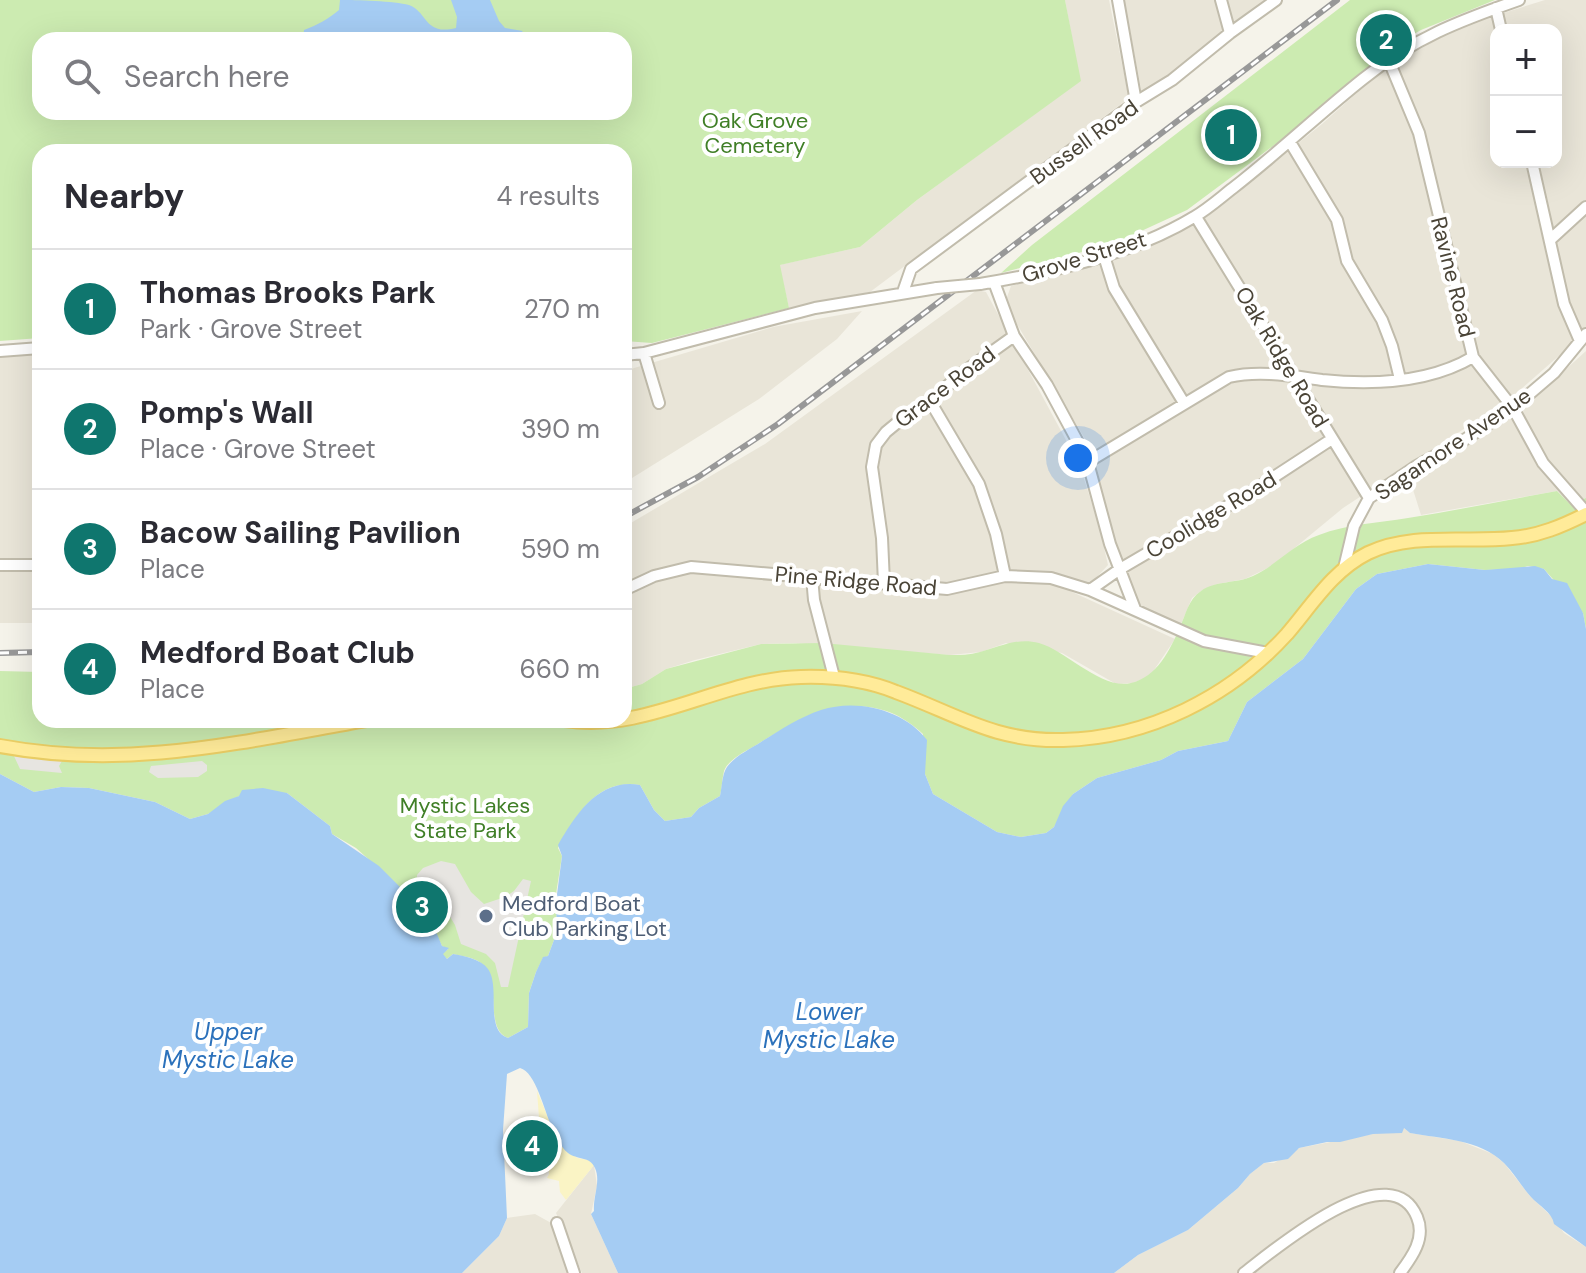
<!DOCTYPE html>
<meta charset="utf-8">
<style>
body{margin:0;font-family:"DM Sans",sans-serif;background:#f2f2f3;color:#2b2b33}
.controls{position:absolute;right:24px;top:24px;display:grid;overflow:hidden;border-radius:16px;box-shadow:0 8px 32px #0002}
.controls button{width:72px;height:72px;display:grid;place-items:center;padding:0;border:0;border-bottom:2px solid #e1e1e2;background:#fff;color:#2b2b33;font:40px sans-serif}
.you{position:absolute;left:1078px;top:458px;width:28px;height:28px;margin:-20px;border:6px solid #fff;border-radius:50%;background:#1a73e8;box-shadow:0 0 0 12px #1a73e833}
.badge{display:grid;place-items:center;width:52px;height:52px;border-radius:50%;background:#0f766e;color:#fff;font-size:26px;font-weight:700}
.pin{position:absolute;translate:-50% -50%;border:4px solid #fff;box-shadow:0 2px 8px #0006}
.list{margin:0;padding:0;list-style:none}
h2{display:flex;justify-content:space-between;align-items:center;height:104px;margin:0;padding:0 32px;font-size:34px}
h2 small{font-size:26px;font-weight:400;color:#7c7c81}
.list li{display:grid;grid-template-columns:52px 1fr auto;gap:24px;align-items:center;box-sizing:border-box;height:120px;padding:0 32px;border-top:2px solid #e1e1e2}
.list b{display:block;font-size:30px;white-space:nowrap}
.list p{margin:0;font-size:26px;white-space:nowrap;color:#7c7c81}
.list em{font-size:26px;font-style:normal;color:#7c7c81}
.icon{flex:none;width:44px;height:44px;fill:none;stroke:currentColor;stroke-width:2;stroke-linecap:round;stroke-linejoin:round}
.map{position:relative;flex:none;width:1586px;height:1273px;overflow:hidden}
.search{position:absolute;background:#fff;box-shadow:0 8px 32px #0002;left:32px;top:32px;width:600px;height:88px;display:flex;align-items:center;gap:20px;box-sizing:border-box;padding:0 28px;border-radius:24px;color:#7c7c81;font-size:30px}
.panel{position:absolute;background:#fff;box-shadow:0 8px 32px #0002;left:32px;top:144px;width:600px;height:584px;border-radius:24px}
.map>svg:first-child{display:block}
.residential{fill:#e9e5d8;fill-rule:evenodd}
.green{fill:#ccebb1;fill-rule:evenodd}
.sand{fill:#faf4c5}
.parking{fill:#e7e5e1}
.water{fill:#a5ccf3}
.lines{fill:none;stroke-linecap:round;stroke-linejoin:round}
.minor-casing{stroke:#c1bcac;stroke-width:14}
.major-casing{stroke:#e9cd64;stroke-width:16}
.minor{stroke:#fff;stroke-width:10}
.major{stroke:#ffeb99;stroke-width:12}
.rail-casing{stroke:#989898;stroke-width:6}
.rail{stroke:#fff;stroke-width:3;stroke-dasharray:9;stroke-linecap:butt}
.minor-bridge-casing{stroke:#c1bcac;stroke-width:14;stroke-linecap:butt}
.minor-bridge{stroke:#fff;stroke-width:10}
.service-dot{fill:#5c6f8a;stroke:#fff;stroke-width:3}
.labels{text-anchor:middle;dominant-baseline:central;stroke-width:8;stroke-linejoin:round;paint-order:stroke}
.park-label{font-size:22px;fill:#407f27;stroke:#fff}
.street-label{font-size:22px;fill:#4a4437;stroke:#fff}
.service-label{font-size:22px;fill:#4e5e75;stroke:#fff;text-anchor:start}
.water-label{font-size:24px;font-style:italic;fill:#2b71bb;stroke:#fff}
</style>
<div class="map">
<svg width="1586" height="1273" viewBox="0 0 1586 1273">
<rect width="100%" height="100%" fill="#f5f3ea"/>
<!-- residential -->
<path class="residential" d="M1065 0H1109L1129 98 870 292 789 308 779 265 860 247 917 200 1080 81Z
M1124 0H1268L1142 94Z
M1545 0H1586V332L1511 398 1343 508 1274 565 1245 579 1217 584 1201 591 1192 598 1181 624 1139 605 1114 538 1088 444 1008 309 1006 300 1011 286 1154 243 1205 218 1322 124 1380 72 1456 28ZM1496 30H1556V162H1496Z
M977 290 986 292 1080 466 1099 526 1108 565 1095 579 1070 591 1175 639 1150 676 1133 683 1116 684 1062 653 1006 643 981 652 950 655 794 643 761 644 695 660 666 669 642 684 624 689V527L765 444Z
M862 311 837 339 759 399 624 483V371L773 327Z
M40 345V623H0V349Z
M1586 351V498L1570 504 1557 491 1421 515 1410 480 1531 401Z
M1404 1128 1410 1133 1460 1141 1493 1154 1504 1163 1530 1196 1553 1218 1564 1233 1586 1247V1273H1114L1138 1255 1188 1230 1238 1188 1250 1174 1264 1163H1274L1299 1148Z
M594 1165 597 1186 591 1214 618 1273H582L556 1213Z
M535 1214 553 1224 568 1273H462L499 1236 507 1218Z"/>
<!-- green -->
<path class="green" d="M0 0H1065L1081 81 917 200 860 247 780 265 789 308 652 343 624 341V152H40V338L0 341ZM40 40H624V112H40Z
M1350 0H1495L1421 30 1403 40 1281 140 1187 210 1113 244 1001 273 1032 245Z
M1557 491 1570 504 1586 498V629L1583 613 1544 569 1528 566 1518 569 1485 570 1428 564 1377 574 1356 589 1303 659 1247 702 1228 741 1178 751 1161 760 1097 778 1073 794 1054 827 1046 833 1021 837 997 832 933 794 925 774 923 734C871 684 810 711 758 744 748 750 728 759 724 771 722 779 722 788 720 796L699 808 691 817 665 821 654 810 640 785C596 778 577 815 558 848L562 856 556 894 557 932 548 956 543 958 536 972 529 993 528 1027 508 1038C482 1028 505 977 478 961 471 957 461 956 453 954L447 959 442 954 448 949 442 946C434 926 411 914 407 894L356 848 332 834 330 826 287 793 239 796 208 814 190 819 155 802 89 788 61 787 34 792 0 774V671L40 672V720H624V689L642 684 666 669 761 644 823 643 950 655C960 655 970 655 980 652 1000 647 1017 637 1039 643 1067 651 1101 690 1131 683 1157 677 1170 650 1180 627 1186 614 1188 600 1201 591 1216 580 1236 584 1253 576 1277 565 1293 544 1319 535 1347 524 1378 523 1408 518 1458 510 1507 500 1557 491Z"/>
<!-- sand -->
<path class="sand" d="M537 1091 552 1127 577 1158 589 1160 594 1165 566 1200 560 1192 559 1181 547 1178 549 1174 544 1131H540Z"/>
<!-- parking -->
<path class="parking" d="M14 756 62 761 59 766 62 773 20 769Z
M202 761 207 765V771L198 777 158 778 149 772 151 766Z
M441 861 455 864 471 892 484 904 505 897 514 891 523 879 531 881 508 987H501L495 963 486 954 461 944 455 925 441 902 433 908 417 882V875L423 868Z"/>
<!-- water -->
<path class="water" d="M340 0C357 0 394 1 409 5 428 12 424 36 456 28L457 17 451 0H490L499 21 505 28 523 31 511 40H303L304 30C318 25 328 19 339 10Z
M1428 564 1485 570 1535 566 1544 569 1552 579 1567 583 1583 613 1586 629V1247L1554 1224C1552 1212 1539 1206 1531 1197 1521 1186 1514 1173 1504 1163 1479 1139 1442 1139 1410 1133L1404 1128 1402 1133 1373 1134 1340 1142H1327L1299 1148 1288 1159 1264 1163 1250 1174 1238 1188 1188 1230 1138 1255 1114 1273H618L591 1214 594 1211C593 1196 601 1181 595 1168 590 1156 577 1160 568 1153 561 1148 556 1135 552 1127 544 1111 536 1072 520 1068L507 1074 503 1130 507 1218 499 1236 462 1273H0V774L34 792 61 787 89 788 155 802 190 819 208 814 225 801 239 796 242 790 263 788 287 793 330 826 332 834 379 866 407 894 408 902 437 934 442 946 449 948 443 954 447 959 453 954C464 956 481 959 488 969 501 987 484 1030 508 1038L528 1027 529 993 536 972 543 957 548 956 557 932 556 902 562 856 558 845C576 814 599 778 640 785L654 810 665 821 691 817 699 808 720 796C722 787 722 774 727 767 735 756 750 749 761 742 780 730 800 717 821 710 857 698 905 710 927 740L925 774 933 794 997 832 1021 837 1046 833 1054 827 1063 806 1073 794 1097 778 1161 760 1178 751 1228 741 1247 702 1303 659 1356 589 1377 574Z"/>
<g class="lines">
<defs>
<path id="minor" d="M1118 0 1136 102
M1221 0 1230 33
M1496 8 1501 30
M1389 61 1419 133 1473 357 1513 408 1543 463 1586 512
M1290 142 1337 220 1347 261 1382 320 1392 346 1400 379
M1532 162 1564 304 1580 341
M1196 217 1369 498
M1551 239 1586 207
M1104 256 1114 288 1184 403
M994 282 1014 336 1047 385 1087 459 1110 544 1135 609
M980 284C1052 272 1131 255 1194 217 1208 209 1220 198 1233 188 1278 153 1319 114 1363 79 1414 38 1459 21 1519 0
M903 292 911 269 1136 102 1172 80 1230 33 1276 0
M0 351 40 348
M644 353 659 403
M624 355 644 353 815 308 937 288
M930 401 979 484 996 534 1005 576
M1088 462 1229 377C1259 370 1292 376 1322 380 1371 385 1429 383 1473 357
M0 565H40
M1344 568 1354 526 1369 498 1415 467 1464 440 1513 408 1554 373 1586 334
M812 577 814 600 834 677
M884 583 882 538 872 467 876 445 886 432 909 413 930 401 961 374 1014 336
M624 590 654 576 691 567 947 589 1005 576 1051 578 1090 590 1204 641 1268 653
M1090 590 1120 569 1248 494 1332 439
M557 1223 574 1273
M1244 1273C1274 1250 1390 1151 1417 1217 1426 1238 1412 1257 1400 1273"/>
<path id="major" d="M565 720C648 733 719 679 801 677 833 676 866 680 896 692 956 714 995 742 1063 740 1148 738 1230 697 1287 634 1312 605 1332 571 1368 553 1412 532 1464 543 1512 538 1539 536 1562 526 1586 514
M0 746C128 770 241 742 366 720"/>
</defs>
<!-- minor casing -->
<use href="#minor" class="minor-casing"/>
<!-- major casing -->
<use href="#major" class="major-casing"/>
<!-- minor -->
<use href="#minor" class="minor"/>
<!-- major -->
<use href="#major" class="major"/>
<defs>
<path id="rail" d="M624 517 698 477 778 424 1337 0
M0 653 40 652"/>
</defs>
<!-- rail casing -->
<use href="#rail" class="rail-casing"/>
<!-- rail -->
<use href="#rail" class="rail"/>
<defs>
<path id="minor-bridge" d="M937 288 980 284"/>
</defs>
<!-- minor-bridge casing -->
<use href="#minor-bridge" class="minor-bridge-casing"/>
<!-- minor-bridge -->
<use href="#minor-bridge" class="minor-bridge"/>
</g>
<!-- markers -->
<circle class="service-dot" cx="486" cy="916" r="8"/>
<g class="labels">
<!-- park labels -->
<g class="park-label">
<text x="755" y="120">Oak Grove<tspan x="755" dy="25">Cemetery</tspan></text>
<text x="465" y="805">Mystic Lakes<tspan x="465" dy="25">State Park</tspan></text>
</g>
<!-- street labels -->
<g class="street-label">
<text transform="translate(1084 142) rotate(-36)">Bussell Road</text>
<text transform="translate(1084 257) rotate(-17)">Grove Street</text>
<text transform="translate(1453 277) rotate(76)">Ravine Road</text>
<text transform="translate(1282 357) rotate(59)">Oak Ridge Road</text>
<text transform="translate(945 387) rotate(-37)">Grace Road</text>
<text transform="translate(1453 444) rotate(-34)">Sagamore Avenue</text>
<text transform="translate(1211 515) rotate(-31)">Coolidge Road</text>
<text transform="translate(856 581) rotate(5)">Pine Ridge Road</text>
</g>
<!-- service labels -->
<g class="service-label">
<text x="502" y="903">Medford Boat<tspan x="502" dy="25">Club Parking Lot</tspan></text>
</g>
<!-- water labels -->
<g class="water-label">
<text x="829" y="1011">Lower<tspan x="829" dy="28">Mystic Lake</tspan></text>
<text x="228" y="1031">Upper<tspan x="228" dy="28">Mystic Lake</tspan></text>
</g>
</g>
</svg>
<div class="controls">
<button>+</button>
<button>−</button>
</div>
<div class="you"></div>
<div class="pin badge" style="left:1231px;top:135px">1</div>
<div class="pin badge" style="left:1386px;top:40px">2</div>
<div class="pin badge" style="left:422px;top:907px">3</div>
<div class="pin badge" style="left:532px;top:1146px">4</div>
<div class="search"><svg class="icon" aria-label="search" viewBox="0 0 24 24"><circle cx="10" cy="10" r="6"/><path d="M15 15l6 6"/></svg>Search here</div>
<section class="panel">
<h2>Nearby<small>4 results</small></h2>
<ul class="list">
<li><span class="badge">1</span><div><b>Thomas Brooks Park</b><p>Park · Grove Street</p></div><em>270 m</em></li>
<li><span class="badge">2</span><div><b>Pomp's Wall</b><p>Place · Grove Street</p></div><em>390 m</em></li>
<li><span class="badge">3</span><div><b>Bacow Sailing Pavilion</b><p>Place</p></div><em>590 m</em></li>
<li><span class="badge">4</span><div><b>Medford Boat Club</b><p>Place</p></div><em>660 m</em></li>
</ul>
</section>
</div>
